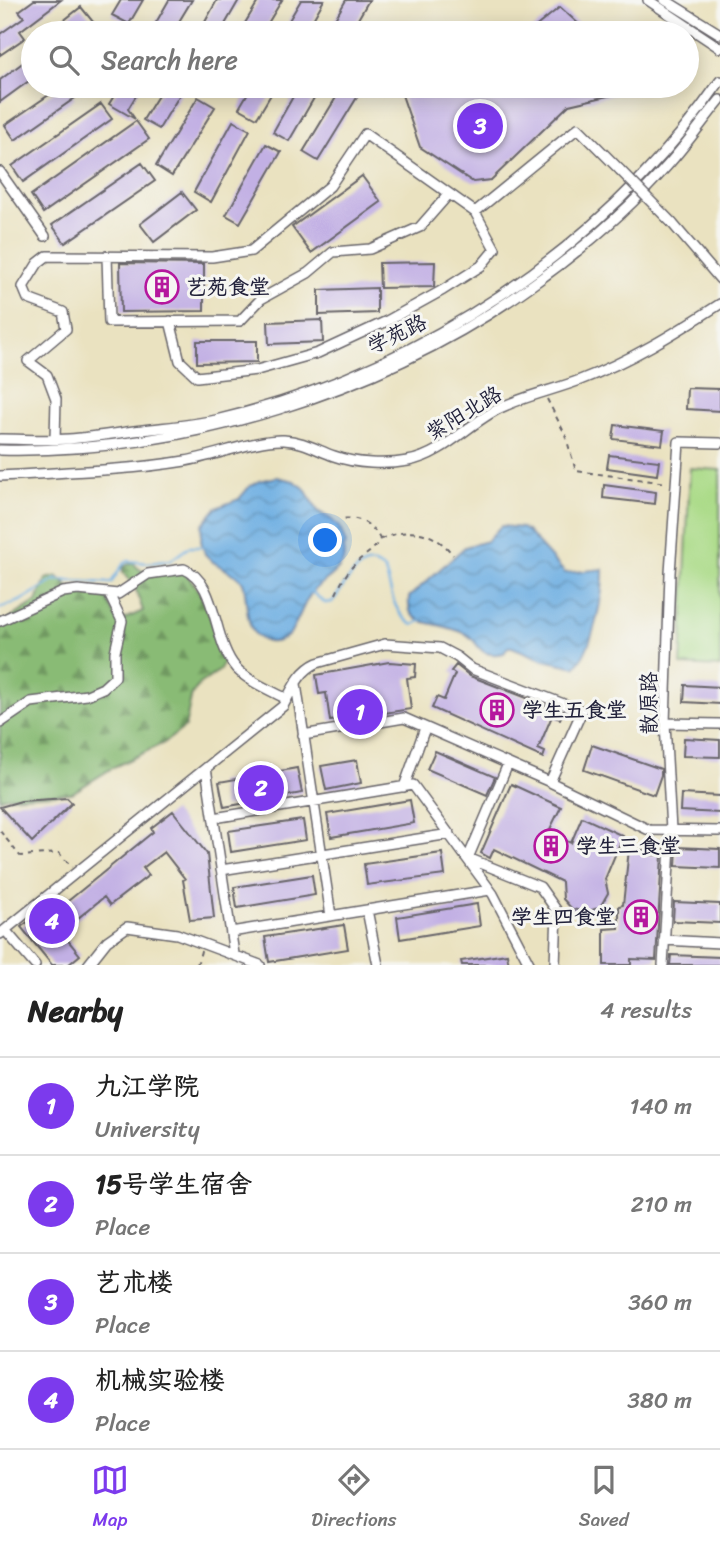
<!DOCTYPE html>
<meta charset="utf-8">
<style>
body{margin:0;font-family:Sriracha,"LXGW WenKai TC",sans-serif;background:#f2f2f2;color:#222}
.you{position:absolute;left:326px;top:541px;width:24px;height:24px;margin:-18px;border:5px solid #fff;border-radius:50%;background:#1a73e8;box-shadow:0 0 0 10px #1a73e833}
.badge{display:grid;place-items:center;width:46px;height:46px;border-radius:50%;background:#7c3aed;color:#fff;font-size:23px;font-weight:700}
.pin{position:absolute;translate:-50% -50%;border:4px solid #fff;box-shadow:0 2px 7px #0006}
.list{margin:0;padding:0;list-style:none}
h2{display:flex;justify-content:space-between;align-items:center;height:91px;margin:0;padding:0 28px;font-size:30px}
h2 small{font-size:23px;font-weight:400;color:#767676}
.list li{display:grid;grid-template-columns:46px 1fr auto;gap:21px;align-items:center;box-sizing:border-box;height:98px;padding:0 28px;border-top:2px solid #e0e0e0}
.list b{display:block;font-size:26px;white-space:nowrap}
.list p{margin:0;font-size:23px;white-space:nowrap;color:#767676}
.list em{font-size:23px;font-style:normal;color:#767676}
.icon{flex:none;width:38px;height:38px;fill:none;stroke:currentColor;stroke-width:2;stroke-linecap:round;stroke-linejoin:round}
.map{position:relative;flex:none;width:720px;height:965px;overflow:hidden}
.search{position:absolute;background:#fff;box-shadow:0 4px 18px #0003;left:21px;right:21px;top:21px;height:77px;display:flex;align-items:center;gap:18px;box-sizing:border-box;padding:0 24px;border-radius:38px;color:#767676;font-size:26px}
.sheet{height:483px;background:#fff}
nav{display:flex;justify-content:space-around;align-items:center;box-sizing:border-box;height:98px;border-top:2px solid #e0e0e0;background:#fff;font-size:19px;color:#767676}
nav a{display:grid;justify-items:center;gap:4px}
nav .on{color:#7c3aed}
.map>svg:first-child{display:block}
.forest{fill:url(#forest-firs);stroke:#566e58;stroke-width:2}
.park{fill:#acdb89;stroke:#677e62;stroke-width:2}
.water{fill:url(#water-waves);stroke:#48688e;stroke-width:2}
.lines{fill:none;stroke-linecap:round;stroke-linejoin:round}
.stream{stroke:#6eafe2;stroke-width:2.5}
.building{fill:#c2b0e4}
.minor-casing{stroke:#68656a;stroke-width:12}
.path{stroke:#68656a;stroke-width:2;stroke-dasharray:5 5;stroke-linecap:butt}
.minor{stroke:#fff;stroke-width:9}
.minor-bridge-casing{stroke:#68656a;stroke-width:12;stroke-linecap:butt}
.minor-bridge{stroke:#fff;stroke-width:9}
.labels{text-anchor:middle;dominant-baseline:central;stroke-width:6;stroke-linejoin:round;paint-order:stroke}
.poi-label{font-size:21px;font-weight:bold;fill:#22223b;stroke:#f6f6f2;text-anchor:start}
.street-label{font-size:21px;fill:#22223b;stroke:#f6f6f2}
</style>
<div class="map">
<svg width="720" height="965" viewBox="0 0 720 965">
<defs>
<pattern id="forest-firs" width="22" height="20" patternUnits="userSpaceOnUse" patternTransform="scale(1.75)"><rect width="22" height="20" fill="#89bb75"/><path d="M5 1l3.5 6h-7zM16 11l3.5 6h-7z" fill="#709861"/></pattern>
<pattern id="water-waves" width="16" height="10" patternUnits="userSpaceOnUse" patternTransform="scale(1.75)"><rect width="16" height="10" fill="#6eafe2"/><path d="M0 5q4-4 8 0t8 0" fill="none" stroke="#5a8eb8"/></pattern>
</defs>
<rect width="100%" height="100%" fill="#f6f6f2"/>
<filter id="ink" filterUnits="userSpaceOnUse"><feTurbulence type="fractalNoise" baseFrequency=".0143" numOctaves="2"/><feDisplacementMap in="SourceGraphic" scale="14" xChannelSelector="R" yChannelSelector="G"/><feConvolveMatrix kernelMatrix="1 2 1 2 8 2 1 2 1" color-interpolation-filters="sRGB"/></filter>
<filter id="wash" filterUnits="userSpaceOnUse"><feTurbulence type="fractalNoise" baseFrequency=".00686" numOctaves="4" result="noise"/><feDisplacementMap in="SourceGraphic" scale="28" xChannelSelector="R" yChannelSelector="G"/><feGaussianBlur stdDeviation="1.57" result="paint"/><feColorMatrix in="noise" values="0 0 0 0 0 0 0 0 0 0 0 0 0 0 0 0 0 1.4 0 .05"/><feComposite in="paint" operator="in"/></filter>
<g filter="url(#wash)">
<rect width="100%" height="100%" fill="#eae2c0"/>
<!-- forest -->
<path class="forest" d="M133 562C144 580 165 574 183 572 208 593 212 630 225 659L220 670 200 684 192 694 185 727 164 743 114 767 72 793 4 797 0 799V625L37 601 46 579 57 576 75 593 106 598 118 622 143 611 135 587 123 573V567Z"/>
<!-- park -->
<path class="park" d="M690 468 720 470V667L681 665Z"/>
<!-- water -->
<path class="water" d="M277 477 294 481 304 488 318 511 331 519 340 528 346 544 343 548C349 572 322 578 310 595 302 607 298 622 289 635 283 640 276 643 268 642 242 636 249 600 243 582L235 575 213 562 205 554 201 541 202 525 216 508 239 499 249 487 259 481Z
M501 526 522 528 527 531 565 573 603 569C604 594 593 649 575 667L544 660 512 647H508L504 653C476 659 480 641 466 634 452 627 435 625 421 621 409 615 408 609 409 597L465 547 487 541Z"/>
<g class="lines">
<!-- stream -->
<path class="stream" d="M312 592 325 603 332 602C345 587 362 547 385 571 392 591 392 613 413 625L421 621
M0 608 20 601 55 580 111 583 124 563 129 561 149 563 171 560 189 547H203"/>
</g>
<g id="blocks">
<!-- building -->
<path class="building" d="M34 0H61L20 31 25 38 0 55V34L24 17 19 11Z
M121 0H143L129 24 112 15Z
M169 0H192L172 33H150Z
M217 0H239L220 33H199Z
M259 0H282L262 33H239Z
M301 0H324L306 32 288 22Z
M346 0H369L350 33H327Z
M81 7 94 23 81 33H48Z
M560 7 582 27 575 33H528Z
M33 55V78L0 102V80Z
M62 86H66L75 98 15 140 5 125Z
M120 86H142L128 109 135 119 109 104Z
M164 86H180L184 88 159 129 143 120Z
M252 86H276L257 118 239 108Z
M299 86H321L289 141 273 132Z
M343 86H364L318 161 303 152Z
M430 86H641L642 88 569 105 491 180 473 182 420 147 401 92Z
M198 97 215 107 172 176 156 166Z
M101 104 112 119 23 182 12 166Z
M136 121 149 139 43 213 31 195Z
M233 121 250 130 211 202 194 192Z
M266 144 281 152 240 223 226 215Z
M142 163 155 181 65 243 52 225Z
M362 176 381 202 311 253 292 227Z
M182 192 196 210 154 242 140 224Z
M435 262 434 287 380 288 379 263Z
M120 263 204 264V311L121 312Z
M377 288V313L319 315V290Z
M322 320 323 342 269 344 268 322Z
M197 341H257V362L197 363Z
M687 388 720 389V411L686 409Z
M615 425 664 431 662 445 613 439Z
M609 455 659 461 657 475 607 468Z
M604 485 656 492 655 504 603 498Z
M389 662 416 664 415 677 407 678 411 709 330 721 326 693 319 694 316 675Z
M456 665 470 676 563 712 560 719 552 716 538 749 545 752 543 758 432 708 437 697 444 700 455 674 451 671Z
M685 685 720 687V704L684 702Z
M684 738 720 740V757L683 756Z
M592 745 661 769V775L654 795 584 770Z
M435 751 495 777 487 795 427 769Z
M357 760 361 783 326 790 321 766Z
M297 768 302 793 224 807 219 782Z
M511 784 561 807 550 829 558 833 557 837 571 843 582 817 623 836 605 879 608 893 600 907 587 912 572 909 563 899 562 882 494 849 490 858 481 853Z
M681 794 720 796V813L680 811Z
M67 798 72 803 32 842 0 807 21 801Z
M410 800 414 823 331 837 327 814Z
M173 811 207 854 214 918 190 920 183 880 185 879 164 852 143 868 149 875 110 905 104 897 61 932 80 955 68 965H52L21 927 48 907 52 914 153 832 151 828Z
M303 820 306 840 231 852 228 831Z
M677 847 720 849V868L676 866Z
M629 849 645 850 644 855H662L656 960 631 959V965H604V929L619 928V906L623 905Z
M442 853 445 875 367 885 364 864Z
M312 875 315 895 237 908 234 887Z
M674 902 720 904V923L673 921Z
M477 904 480 926 400 939 397 917Z
M344 925 348 949 269 962 265 937Z
M507 954 509 965H462L461 961Z
M671 955 720 957V965H670Z"/>
</g>
</g>
<g filter="url(#ink)">
<use href="#blocks" fill-opacity="0" stroke="#68656a" stroke-width="2"/>
<g class="lines">
<defs>
<path id="minor" d="M648 0 720 48
M665 0 720 34
M0 172 45 236
M672 223 720 279
M107 256 109 322 240 321 261 299 308 273 333 252 370 249 420 227 448 195
M170 321 180 361 197 377 257 370 318 353 387 321 443 290 481 266 495 249 475 212
M0 439C23 439 46 441 69 439 94 437 118 433 143 430 167 427 192 425 216 420 417 372 603 250 720 81
M55 439 56 399 47 375 28 361 66 329 63 312 28 299 23 287 38 263 47 256 212 257 251 251 330 186 365 134 475 212 578 128 620 170
M0 450C182 454 384 392 532 285 579 252 629 209 667 166 686 145 702 122 720 100
M0 476C62 472 124 471 185 461 215 456 256 439 284 440 303 441 317 450 334 456 356 464 386 465 408 461 443 455 469 423 500 408 525 396 554 390 580 380 630 361 675 333 720 304
M0 621 63 592 78 590 118 594 148 574 184 569C218 582 212 641 236 668 249 682 270 690 287 699
M296 684 331 916
M0 723 31 702 87 695 103 688 115 677V652L122 621 109 594
M665 723 720 724
M303 735 404 718 550 782 649 830 720 831
M508 764 468 858 540 887 557 911 555 965
M206 768 234 954
M404 787 425 728
M214 818 413 785 493 894 530 965
M221 870 450 834
M367 910 378 965
M5 930 35 965
M231 932 490 890
M0 934 283 706C292 690 299 671 317 663L385 644 440 648 457 657 472 669 582 711 550 782
M664 940 720 943
M88 965 107 941 127 927 177 934 260 965
M663 965 671 830 665 723 670 573 679 442 720 443"/>
</defs>
<!-- minor casing -->
<use href="#minor" class="minor-casing"/>
<!-- path -->
<path class="path" d="M547 399 565 434 576 471 667 483
M381 539C409 527 434 530 453 555
M336 594C341 583 346 573 355 564 365 553 372 554 380 539 372 524 359 516 342 519
M0 831 20 856 59 853 72 867
M197 965 201 951"/>
<!-- minor -->
<use href="#minor" class="minor"/>
<defs>
<path id="minor-bridge" d="M620 170 672 223"/>
</defs>
<!-- minor-bridge casing -->
<use href="#minor-bridge" class="minor-bridge-casing"/>
<!-- minor-bridge -->
<use href="#minor-bridge" class="minor-bridge"/>
</g>
</g>
<!-- icons -->
<defs>
<symbol id="building-ring" viewBox="-11 -11 22 22"><circle r="9.5" fill="#f6f6f2" stroke="#b5179e" stroke-width="1.5"/><path d="M-4-6H4V6H1V3H-1V6H-4ZM-2.5-4.3h1.7v1.8h-1.7ZM.8-4.3h1.7v1.8H.8ZM-2.5-1h1.7V.8h-1.7ZM.8-1h1.7V.8H.8Z" fill="#b5179e"/></symbol>
</defs>
<g fill-rule="evenodd">
<use href="#building-ring" x="143" y="268" width="38" height="38"/>
<use href="#building-ring" x="478" y="691" width="38" height="38"/>
<use href="#building-ring" x="532" y="827" width="38" height="38"/>
<use href="#building-ring" x="622" y="898" width="38" height="38"/>
</g>
<g class="labels">
<!-- poi labels -->
<g class="poi-label">
<text x="186" y="287">艺苑食堂</text>
<text x="522" y="710">学生五食堂</text>
<text x="576" y="846">学生三食堂</text>
<text x="616" y="917" text-anchor="end">学生四食堂</text>
</g>
<!-- street labels -->
<g class="street-label">
<text transform="translate(397 334) rotate(-26)">学苑路</text>
<text transform="translate(464 413) rotate(-31)">紫阳北路</text>
<text transform="translate(649 703) rotate(-90)">散原路</text>
</g>
</g>
</svg>
<div class="you"></div>
<div class="pin badge" style="left:360px;top:712px">1</div>
<div class="pin badge" style="left:261px;top:788px">2</div>
<div class="pin badge" style="left:480px;top:126px">3</div>
<div class="pin badge" style="left:52px;top:921px">4</div>
<div class="search"><svg class="icon" aria-label="search" viewBox="0 0 24 24"><circle cx="10" cy="10" r="6"/><path d="M15 15l6 6"/></svg>Search here</div>
</div>
<section class="sheet">
<h2>Nearby<small>4 results</small></h2>
<ul class="list">
<li><span class="badge">1</span><div><b>九江学院</b><p>University</p></div><em>140 m</em></li>
<li><span class="badge">2</span><div><b>15号学生宿舍</b><p>Place</p></div><em>210 m</em></li>
<li><span class="badge">3</span><div><b>艺术楼</b><p>Place</p></div><em>360 m</em></li>
<li><span class="badge">4</span><div><b>机械实验楼</b><p>Place</p></div><em>380 m</em></li>
</ul>
</section>
<nav>
<a class="on"><svg class="icon" aria-label="map" viewBox="0 0 24 24"><path d="M3 6l6-2 6 2 6-2v14l-6 2-6-2-6 2zM9 4v14M15 6v14"/></svg>Map</a>
<a><svg class="icon" aria-label="directions" viewBox="0 0 24 24"><path d="M12 3l9 9-9 9-9-9zM9 14v-3h6M13 9l2 2-2 2"/></svg>Directions</a>
<a><svg class="icon" aria-label="saved" viewBox="0 0 24 24"><path d="M7 4h10v16l-5-4-5 4z"/></svg>Saved</a>
</nav>
